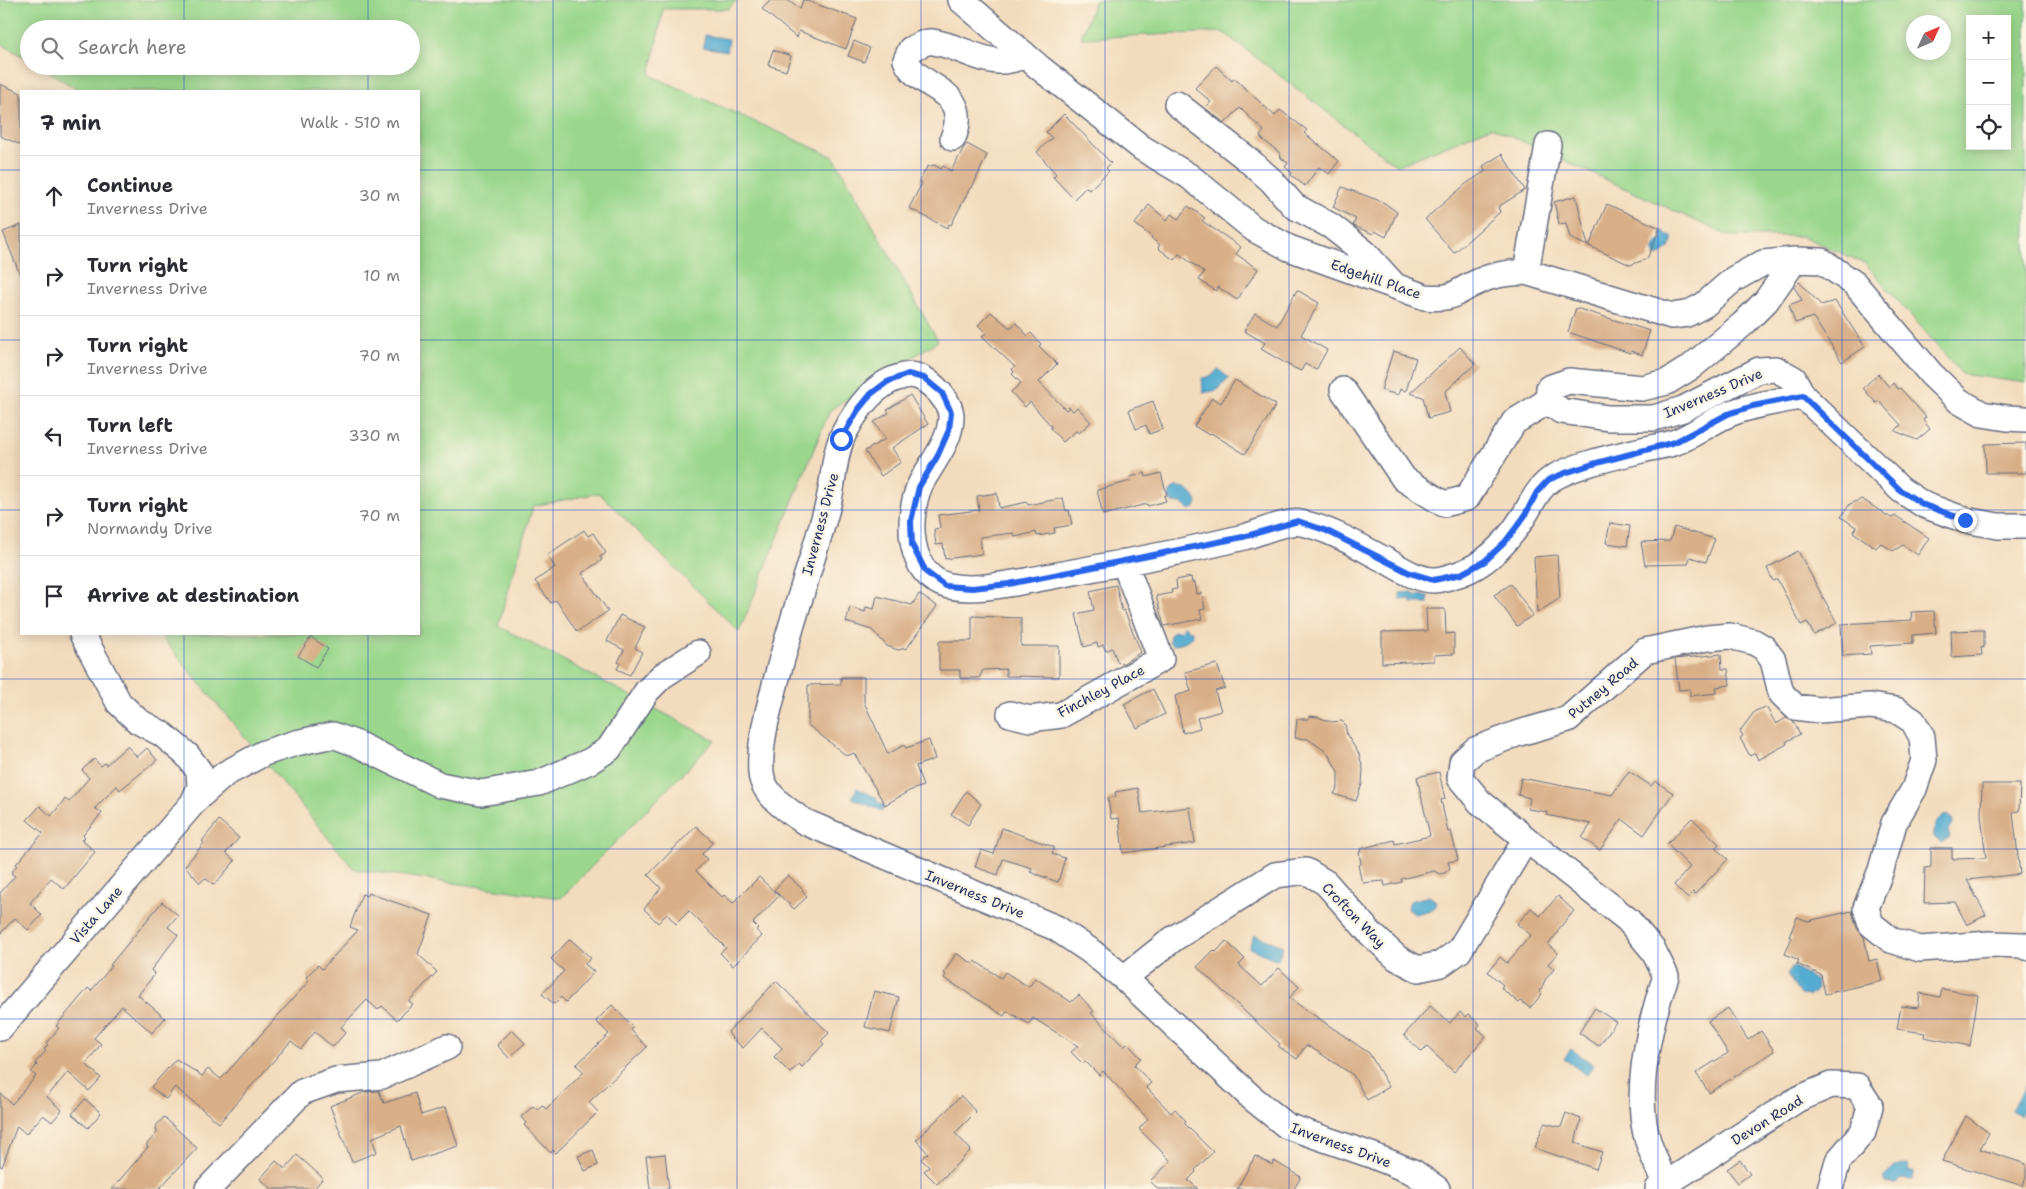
<!DOCTYPE html>
<meta charset="utf-8">
<style>
body{margin:0;font-family:"Shantell Sans",sans-serif;background:#f7f7f7;color:#2b2b33}
.controls{position:absolute;right:15px;top:15px;display:grid;overflow:hidden;border-radius:0px;box-shadow:0 2px 12px #0003}
.controls button{width:45px;height:45px;display:grid;place-items:center;padding:0;border:0;border-bottom:1px solid #e1e1e2;background:#fff;color:#2b2b33;font:25px sans-serif}
.compass{position:absolute;left:1906px;top:15px;width:45px;height:45px;border-radius:50%;background:#fff;box-shadow:0 2px 12px #0003;rotate:46deg}
.stop{position:absolute;width:15px;height:15px;margin:-11px;border:4px solid #2563eb;border-radius:50%;background:#fff}
.stop.end{background:#2563eb;border-color:#fff;box-shadow:0 1px 5px #0008}
.list{margin:0;padding:0;list-style:none}
h2{display:flex;justify-content:space-between;align-items:center;height:65px;margin:0;padding:0 20px;font-size:21px}
h2 small{font-size:16px;font-weight:400;color:#7c7c81}
.list li{display:grid;grid-template-columns:32px 1fr auto;gap:15px;align-items:center;box-sizing:border-box;height:80px;padding:0 20px;border-top:1px solid #e1e1e2}
.list b{display:block;font-size:19px;white-space:nowrap}
.list p{margin:0;font-size:16px;white-space:nowrap;color:#7c7c81}
.list em{font-size:16px;font-style:normal;color:#7c7c81}
.icon{flex:none;width:28px;height:28px;fill:none;stroke:currentColor;stroke-width:2;stroke-linecap:round;stroke-linejoin:round}
.map{position:relative;flex:none;width:2026px;height:1189px;overflow:hidden}
.search{position:absolute;background:#fff;box-shadow:0 2px 12px #0003;left:20px;top:20px;width:400px;height:55px;display:flex;align-items:center;gap:12px;box-sizing:border-box;padding:0 18px;border-radius:28px;color:#7c7c81;font-size:19px}
.panel{position:absolute;background:#fff;box-shadow:0 2px 12px #0003;left:20px;top:90px;width:400px;height:545px;border-radius:0px}
.map>svg:first-child{display:block}
.green{fill:#9ad78c;stroke:#5a8375;fill-rule:evenodd}
.water{fill:#52acd0;stroke:#366e97}
.building{fill:#d8af87}
.lines{fill:none;stroke-linecap:round;stroke-linejoin:round}
.minor-casing{stroke:#676c7f;stroke-width:28}
.minor{stroke:#fff;stroke-width:25}
.route{stroke:#2563eb;stroke-width:6}
.grid{fill:none;stroke:#1d4ed8;stroke-width:1;stroke-opacity:0.55}
.labels{text-anchor:middle;dominant-baseline:central;stroke-width:5;stroke-linejoin:round;paint-order:stroke}
.street-label{font-size:14px;fill:#1b2f5e;stroke:#fcf5e5}
</style>
<div class="map">
<svg width="2026" height="1189" viewBox="0 0 2026 1189">
<rect width="100%" height="100%" fill="#fcf5e5"/>
<filter id="ink" filterUnits="userSpaceOnUse"><feTurbulence type="fractalNoise" baseFrequency=".02" numOctaves="2"/><feDisplacementMap in="SourceGraphic" scale="10" xChannelSelector="R" yChannelSelector="G"/><feConvolveMatrix kernelMatrix="1 2 1 2 8 2 1 2 1" color-interpolation-filters="sRGB"/></filter>
<filter id="wash" filterUnits="userSpaceOnUse"><feTurbulence type="fractalNoise" baseFrequency=".0096" numOctaves="4" result="noise"/><feDisplacementMap in="SourceGraphic" scale="20" xChannelSelector="R" yChannelSelector="G"/><feGaussianBlur stdDeviation="1.12" result="paint"/><feColorMatrix in="noise" values="0 0 0 0 0 0 0 0 0 0 0 0 0 0 0 0 0 1.4 0 .05"/><feComposite in="paint" operator="in"/></filter>
<g filter="url(#wash)">
<rect width="100%" height="100%" fill="#f3dcbd"/>
<!-- green -->
<path class="green" d="M0 0H737L728 9H663L650 75 834 157 938 341 830 410 739 632 599 493 533 506 498 626 715 740 561 898 354 869 163 639 162 634H419V91H80L39 66H411V29H29V60L0 43Z
M1095 0H2026V383L1962 374 1866 264 1802 236H1729L1491 127 1397 166 1223 32 1081 38ZM1970 19H2007V146H1970ZM1914 22H1944V52H1914Z"/>
<!-- water -->
<path class="water" d="M705 35 729 39 727 51 703 47Z
M1664 231 1667 235 1672 236C1674 245 1666 254 1656 256L1653 251C1656 243 1657 242 1663 238L1661 232Z
M1218 369 1229 378 1218 390 1203 393 1202 378 1212 376Z
M1175 487C1185 487 1193 493 1197 502L1195 508 1189 510 1181 503H1173L1169 499 1170 492Z
M1413 592V595L1428 596V603H1411V599L1400 600V593Z
M1183 626H1185L1188 631H1192L1193 636 1184 642 1173 645 1169 642 1170 635 1174 631H1181Z
M857 788 877 798 876 801 885 806 882 811 852 798Z
M1946 815 1952 819 1953 824 1948 831 1950 837 1941 843 1934 837C1933 828 1937 818 1946 815Z
M1429 896 1436 901V906L1431 910 1415 914 1407 909 1410 901Z
M1254 935 1283 946 1278 960 1249 948Z
M1793 966 1816 980 1817 990 1810 996 1800 995 1787 974Z
M1571 1049 1594 1065 1587 1075 1564 1059Z
M2026 1085V1106L2020 1116 2011 1110Z
M1906 1164H1908L1909 1171H1914V1176L1912 1180 1901 1179 1895 1184 1886 1183 1884 1176 1893 1168Z"/>
<g id="blocks">
<!-- building -->
<path class="building" d="M771 0H787L800 9 803 0H805L857 19 846 49 799 31 797 38 762 9Z
M854 41 870 48 864 62 848 56Z
M773 50 791 56 786 71 768 65Z
M1216 66 1232 81 1234 78 1275 116 1280 110 1307 130 1304 133 1339 161 1329 174 1319 167 1305 186 1291 175 1292 173 1285 167 1288 163 1281 158 1280 153 1262 139 1260 136 1264 131 1240 108 1225 123 1205 108 1211 102 1195 88Z
M0 84 21 93V145L0 136Z
M1064 114 1111 163 1106 168 1109 171 1089 190 1086 187 1074 199 1053 177 1056 174 1037 152 1052 138 1046 132Z
M967 144 987 155 972 188H970L951 225 949 224 947 228 909 208 922 183 919 182 927 167 934 165 941 169 943 166 951 171 963 149Z
M1502 154 1525 190 1498 207 1500 212 1454 253 1425 219 1467 183 1486 171 1483 166Z
M1342 187 1383 202 1397 212 1386 237 1375 231 1373 234 1354 226 1353 225 1356 219 1333 207Z
M1576 196 1588 246 1570 238 1566 223 1559 224 1554 202Z
M1607 204 1660 228 1647 259 1630 265 1589 246Z
M1149 205 1167 220 1171 214 1178 219 1188 206 1205 218 1202 221 1241 247 1236 254 1258 269 1237 300 1218 287 1216 291 1199 280 1204 272 1179 254 1174 260 1158 248 1160 245 1151 238 1152 237 1135 224Z
M21 225V275H20L3 232Z
M1799 282 1821 305 1835 301 1865 347 1842 362 1813 317 1795 323 1789 305 1802 300 1794 287Z
M1297 290 1319 303 1301 335 1327 350 1316 370 1305 364 1301 371 1292 367 1261 349 1265 343 1244 331 1255 313 1277 326Z
M1576 308 1650 331 1642 355 1631 351 1630 353 1568 332Z
M991 312 1010 328 1016 323 1028 336 1031 333 1041 344 1039 346 1057 364 1039 382 1066 410 1069 407 1073 411 1077 407 1091 422 1079 433 1076 431 1063 442 1050 428 1052 427 1030 402 1025 407 1011 392 1021 383 1012 374 1014 372 1012 369 1015 367 982 336 986 333 978 325Z
M1460 347 1475 364 1445 392 1450 412 1428 418 1423 397 1410 393Z
M1393 351 1416 358 1406 391 1400 389 1398 395 1381 390Z
M1878 374 1889 387 1893 383 1898 389 1900 388 1926 417 1923 420 1930 429 1917 440 1895 431 1901 425 1879 401 1876 403 1863 388Z
M1235 380 1276 405 1245 454 1211 433 1209 435 1194 426 1212 398 1221 403Z
M910 395 928 424 892 448 901 462 881 476 865 451 885 439 874 422 889 413 887 410Z
M1153 401 1163 429 1149 434 1146 425 1136 429 1129 410Z
M2026 443V473H1986L1985 444Z
M1145 473 1146 477 1161 473 1167 495 1164 496 1166 501 1148 506 1147 504 1103 515 1097 490 1131 481 1130 477Z
M997 493 999 508 1027 502 1028 505 1063 498 1066 511 1069 510 1072 525 1054 528 1055 533 1037 536 1036 532 1015 537 1014 533 980 537 982 554 945 559 943 544 936 545 934 529 940 528 938 515 979 510 977 496Z
M1862 499 1891 518 1896 516 1929 538 1918 555 1903 545 1893 551 1881 543 1876 548 1853 532 1856 527 1841 517 1850 504Z
M1610 523 1630 526 1627 546 1606 543Z
M1674 527 1715 539 1706 562 1690 557 1688 564 1645 565 1641 542 1670 541Z
M584 530 588 536 593 533 606 553 600 557 602 560 582 573 608 611 577 632 556 600 551 603 535 581 555 567 547 555Z
M1798 551 1837 623 1814 635 1807 622 1801 625 1777 579 1773 581 1767 568Z
M1557 555 1560 598 1537 613 1534 557Z
M1191 577 1192 583 1195 582 1197 594 1202 593 1205 609 1200 610 1202 619 1164 626 1156 596 1172 593 1171 590 1177 589 1176 580Z
M1511 584 1533 615 1517 626 1494 595Z
M1116 585 1122 611 1124 610 1141 652 1122 664 1121 662 1118 663 1112 648 1106 651 1103 645 1098 647 1097 643 1084 647 1076 614 1094 610 1090 591Z
M919 594 937 606 907 648 898 650 887 646 872 630 846 622 850 607 865 612 866 607 874 609 877 596 912 605Z
M1426 609H1445L1446 634 1454 633V654L1434 655V661L1382 663V632L1427 631Z
M1934 611 1936 633 1913 635V643L1870 646 1871 654 1843 656 1841 624 1912 620 1911 612Z
M620 615 645 627 635 648 642 652 630 675 617 669 620 663 618 662 624 650 607 641Z
M972 616 1021 618V646H1059V677L1006 676V669L983 670 979 678H960V670H939V641H972Z
M1984 630V648L1981 647 1982 655 1952 657 1951 631Z
M311 637 328 649 316 667 298 656Z
M1721 654 1722 669H1728L1730 685 1716 687 1717 693 1690 696V689L1679 690 1675 659Z
M1217 664 1225 688 1215 691 1221 711 1197 718 1200 728 1183 733 1175 696 1191 691 1185 672Z
M841 677H864V702L888 754 904 745 906 748 929 740 935 759 916 766 923 786 909 791 885 805 854 753 847 756 808 725V685L841 684Z
M1153 689 1165 714 1137 728 1124 704Z
M1766 707 1776 724 1786 718 1793 721 1800 734 1786 742 1787 744 1758 760 1755 753 1750 756 1740 738 1743 736 1740 731 1755 711Z
M1309 716 1318 717 1331 722 1342 721 1345 724 1347 735 1359 754 1363 769 1362 784 1356 801 1334 794 1338 787V772L1328 753 1308 739 1295 738 1297 719H1308Z
M127 746 137 757 147 748 157 760 120 790 117 786 95 808 102 813 83 835 85 837 82 840 95 852 64 889 51 878 30 903 42 915 28 930 15 918 0 934V893L15 876 11 873 17 865 16 864 43 833 27 820 40 806 51 816 65 799 69 802 89 778 82 770 94 759 101 766 105 763 106 765Z
M1629 771 1651 786 1655 781 1673 793 1644 835 1622 819 1600 850 1582 838 1591 824 1546 815 1547 812 1528 809 1530 798 1518 795 1521 778 1612 795Z
M1439 772 1445 799 1441 800 1448 832 1451 831 1458 860 1448 862 1450 868 1445 873 1440 874 1434 871 1401 879 1402 882 1385 886 1384 881 1362 883 1358 865 1361 864 1359 852H1361L1360 849 1394 840 1395 844 1430 836 1417 777Z
M1982 784H2020L2019 811 2013 812 2020 874 1967 880 1986 915 1967 925 1955 902 1924 903 1925 868 1931 867V848H1952V859L1986 858 1981 815Z
M1138 788 1142 813 1190 807 1195 843 1123 853 1119 818 1111 819 1108 798 1116 797 1115 792Z
M966 791 981 804 968 825 951 814Z
M1692 818 1719 844 1715 848 1728 859 1695 894 1693 892 1687 898 1674 885 1690 867 1667 844Z
M219 820 239 838 226 853 235 861 214 885 205 878 200 883 185 866 204 843 202 841Z
M696 826 713 842 702 854 707 859 696 871 722 897 724 895 733 903 759 877 779 896 753 923 758 928 756 930 762 936 733 966 720 953 726 948 689 911 676 924 667 914 658 923 644 909 661 888 648 875Z
M1002 828 1054 847 1052 854 1065 858 1058 882 1030 872 1032 868 1003 859 998 875 975 867 981 850 994 854Z
M788 875 803 890 802 891 807 897 794 909 774 890Z
M368 893 432 915 418 954 437 972 409 1001 413 1004 397 1020 382 1006 378 1010 367 1000 341 1027 346 1032 333 1047 315 1032 301 1049 291 1041 219 1123 175 1087 166 1099 151 1087 176 1059 202 1076 208 1069 221 1079 309 981 306 977 318 965 322 969 358 930 350 927 362 894 367 896Z
M1558 896 1574 911 1557 931 1558 932 1548 945 1558 953 1548 964 1554 969 1545 980 1540 992 1542 994 1530 1008 1521 1001 1519 1003 1501 988 1503 985 1488 972 1500 957 1507 963 1531 935 1517 924 1531 908 1540 916Z
M162 902 178 915 168 927 178 935 151 970 155 974 138 995 165 1018 152 1033 122 1006 94 1038 101 1044 86 1064 101 1078 89 1091 68 1072 47 1097 62 1110 52 1122 43 1115 26 1134 17 1126 2 1167 0 1166V1093L12 1104 36 1076 31 1072 37 1065 35 1063 46 1051 44 1049 48 1045 46 1043 59 1028 56 1026 88 988 91 991 112 966 110 965Z
M1852 911 1857 928 1864 937 1869 961 1877 959 1882 981 1825 994 1821 975 1797 964 1799 960 1785 954 1792 937H1789L1797 917 1808 921Z
M570 939 591 958 585 964 594 972 566 1002 561 997 554 1004 542 994 564 971 551 959Z
M1226 941 1245 959 1239 965 1262 986 1279 968 1299 987 1289 998 1369 1053 1389 1087 1367 1100 1353 1075 1315 1050 1306 1045 1297 1059 1278 1046 1280 1044 1197 967 1214 950 1216 952Z
M956 953 973 964 975 961 1001 978 1005 972 1029 987 1035 978 1071 1002 1079 995 1094 1011 1091 1013 1124 1047 1127 1043 1141 1058 1134 1065 1151 1083 1146 1087 1171 1113 1175 1109 1186 1121 1184 1123 1213 1152 1195 1170 1196 1172 1188 1180 1198 1189H1158L1150 1181 1171 1161 1139 1129 1148 1119 1103 1071 1099 1075 1085 1061 1083 1064 1071 1052 1078 1046 1033 1018 1029 1024 1007 1011 1004 1016 944 978 946 975 944 973Z
M776 981 829 1033 821 1041 824 1044 802 1067 799 1064 790 1073 774 1057 782 1048 762 1028 743 1048 730 1036 728 1032Z
M1942 989 1978 995 1970 1046 1924 1037 1925 1033 1897 1029 1901 1006 1918 1008 1920 993 1940 997Z
M874 991 899 997 890 1033 865 1027Z
M612 1005 633 1027 631 1030 647 1047 589 1102 598 1112 556 1153 553 1150 551 1153 524 1125 526 1123 521 1117 533 1106 537 1110 542 1105 546 1109 584 1072 576 1065 609 1034 596 1021Z
M1430 1006 1450 1023 1460 1012 1465 1017 1468 1014 1480 1024 1477 1028 1486 1036 1454 1072 1427 1047 1422 1052 1404 1035Z
M1595 1008 1616 1022 1599 1046 1579 1033Z
M1728 1008 1748 1040 1761 1031 1774 1051 1709 1093 1696 1073 1728 1053 1708 1021Z
M512 1030 525 1043 509 1058 497 1045Z
M379 1091 384 1103 415 1093 421 1115 446 1107 458 1146 411 1161 401 1126 372 1138 377 1152 352 1162 330 1106 365 1092Z
M961 1096 976 1112 955 1133 971 1150 937 1184 924 1171 929 1167 921 1159 928 1153 916 1140Z
M85 1099 101 1113 88 1128 72 1114Z
M1566 1113 1581 1119 1575 1143 1602 1152 1596 1169 1535 1148 1544 1123 1561 1127Z
M1966 1116 1989 1133 1980 1149 2026 1164V1176L2023 1186 1942 1161Z
M164 1117 197 1148 159 1189H112L148 1147 146 1145 157 1133 156 1126Z
M593 1150 598 1165 585 1171 578 1156Z
M665 1154 669 1189H650L646 1156Z
M297 1155 323 1178 314 1189H272L260 1179 276 1161 285 1169Z
M1255 1156 1272 1165 1274 1161 1301 1177 1294 1189H1237Z
M1740 1160 1750 1174 1738 1183 1727 1169Z"/>
</g>
</g>
<g filter="url(#ink)">
<use href="#blocks" fill-opacity="0" stroke="#676c7f" stroke-width="1"/>
<g class="lines">
<defs>
<path id="minor" d="M961 0 1040 68 1142 148 1189 176 1254 229 1289 248 1425 297C1457 300 1453 292 1480 281 1494 274 1510 273 1526 272L1672 316 1687 314 1704 305 1734 279 1763 263 1795 260
M1177 104 1246 158 1271 180 1294 206 1331 226 1364 252 1393 284
M953 138C973 87 918 91 906 60L911 49C918 46 926 41 933 42 964 46 994 74 1024 54
M1526 272 1548 145
M1343 390 1404 479 1444 504 1467 498 1514 422 1548 401
M1803 396 1901 490 1924 505 1965 520 1998 526H2026
M1010 714 1030 719 1061 715 1161 659 1124 562
M194 801 225 774 264 753 296 743 333 735 357 744 440 785 481 793 539 783 590 761 609 749 647 691 662 676 698 653
M1526 839 1628 920 1653 950 1666 976C1650 1022 1635 1085 1646 1134 1650 1151 1659 1168 1665 1184
M1124 978 1173 939 1275 875 1306 871 1326 883 1370 933 1397 958 1418 969 1441 964 1459 951 1526 839 1480 802 1460 778 1462 762 1475 750 1516 734 1568 719 1645 651 1707 638 1730 636 1754 642 1764 648 1773 660 1781 693 1795 707 1819 710 1870 706 1896 710 1913 721 1922 737 1924 760 1914 789 1894 823 1881 870 1866 908 1871 924 1891 940 1920 949 1990 944 2022 945 2026 947
M0 1028 193 803 200 787 199 771 187 755 162 734 138 721 119 703 82 634
M208 1189 302 1092 336 1080 382 1076 447 1047
M1437 1189 1413 1172 1371 1155 1287 1126 1251 1097 1124 978 1089 950 1056 928 805 822C788 811 763 795 761 773 759 745 767 715 774 689 789 628 810 569 827 508 834 484 833 455 844 433 857 409 875 382 904 376 916 373 925 379 934 387 942 394 950 405 951 415 952 441 931 463 920 485 906 517 907 577 949 586 974 591 1002 585 1026 581 1098 567 1172 555 1244 537 1259 533 1287 520 1301 523 1329 528 1362 548 1387 561 1401 569 1418 580 1434 580 1441 580 1453 576 1459 574 1486 565 1507 542 1522 519 1532 504 1537 488 1553 478 1575 465 1617 456 1642 450 1653 447 1665 446 1676 442 1694 435 1710 422 1729 414 1752 404 1779 402 1803 396L1794 379 1776 369 1759 370 1683 409 1654 418H1608L1561 411 1548 401 1549 388 1569 381 1642 388 1667 382 1691 367 1743 324 1766 301 1795 260 1822 261 1855 284 1931 374 1959 401 1982 414 2007 418 2026 419
M1658 1189 1798 1099 1831 1085 1857 1086 1870 1106 1863 1132 1838 1161 1830 1189"/>
</defs>
<!-- minor casing -->
<use href="#minor" class="minor-casing"/>
<!-- minor -->
<use href="#minor" class="minor"/>
</g>
</g>
<g class="lines" filter="url(#ink)">
<!-- route -->
<path class="route" d="M841 439 858 410 871 394 887 382 908 374 924 378 942 393 951 412 949 430 937 457 919 487 911 521 912 545 926 572 945 586 972 588 1009 584 1243 537 1298 521 1327 531 1410 573 1434 580 1461 574 1485 561 1505 542 1524 517 1537 492 1548 480 1565 473 1593 464 1675 442 1728 414 1753 406 1803 396 1900 490 1924 505 1965 520"/>
</g>
<!-- grid -->
<path class="grid" d="M184 0V29M368 0V29M553 0V1189M737 0V1189M921 0V1189M1105 0V1189M1289 0V1189M1473 0V1189M1658 0V1189M1842 0V1189M184 66V91M368 66V91M0 170H21M419 170H2026M0 340H21M419 340H2026M0 510H21M419 510H2026M184 634V1189M368 634V1189M0 679H2026M0 849H2026M0 1019H2026"/>
<g class="labels">
<!-- street labels -->
<g class="street-label">
<text transform="translate(1376 279) rotate(19)">Edgehill Place</text>
<text transform="translate(1713 393) rotate(-23)">Inverness Drive</text>
<text transform="translate(820 524) rotate(-75)">Inverness Drive</text>
<text transform="translate(1603 688) rotate(-40)">Putney Road</text>
<text transform="translate(1101 691) rotate(-28)">Finchley Place</text>
<text transform="translate(975 894) rotate(22)">Inverness Drive</text>
<text transform="translate(96 915) rotate(-49)">Vista Lane</text>
<text transform="translate(1354 915) rotate(46)">Crofton Way</text>
<text transform="translate(1767 1120) rotate(-32)">Devon Road</text>
<text transform="translate(1341 1145) rotate(20)">Inverness Drive</text>
</g>
</g>
</svg>
<div class="controls">
<button>+</button>
<button>−</button>
<button><svg class="icon" aria-label="locate" viewBox="0 0 24 24"><circle cx="12" cy="12" r="6"/><path d="M12 2v4M12 18v4M2 12h4M18 12h4"/></svg></button>
</div>
<svg class="compass" viewBox="-18 -18 36 36"><path d="M0-13l5 13h-10z" fill="#e53935"/><path d="M0 13l5-13h-10z" fill="#7c7c81"/></svg>
<div class="stop" style="left:841px;top:439px"></div>
<div class="stop end" style="left:1965px;top:520px"></div>
<div class="search"><svg class="icon" aria-label="search" viewBox="0 0 24 24"><circle cx="10" cy="10" r="6"/><path d="M15 15l6 6"/></svg>Search here</div>
<section class="panel">
<h2>7 min<small>Walk · 510 m</small></h2>
<ul class="list">
<li><svg class="icon" aria-label="ahead" viewBox="0 0 24 24"><path d="M12 20V5M6 11l6-6 6 6"/></svg><div><b>Continue</b><p>Inverness Drive</p></div><em>30 m</em></li>
<li><svg class="icon" aria-label="right" viewBox="0 0 24 24"><path d="M7 20v-9h11M14 6l5 5-5 5"/></svg><div><b>Turn right</b><p>Inverness Drive</p></div><em>10 m</em></li>
<li><svg class="icon" aria-label="right" viewBox="0 0 24 24"><path d="M7 20v-9h11M14 6l5 5-5 5"/></svg><div><b>Turn right</b><p>Inverness Drive</p></div><em>70 m</em></li>
<li><svg class="icon" aria-label="left" viewBox="0 0 24 24"><path d="M17 20v-9H6M10 6l-5 5 5 5"/></svg><div><b>Turn left</b><p>Inverness Drive</p></div><em>330 m</em></li>
<li><svg class="icon" aria-label="right" viewBox="0 0 24 24"><path d="M7 20v-9h11M14 6l5 5-5 5"/></svg><div><b>Turn right</b><p>Normandy Drive</p></div><em>70 m</em></li>
<li><svg class="icon" aria-label="arrive" viewBox="0 0 24 24"><path d="M6 21V4h12l-3 4 3 4H6"/></svg><div><b>Arrive at destination</b></div></li>
</ul>
</section>
</div>
